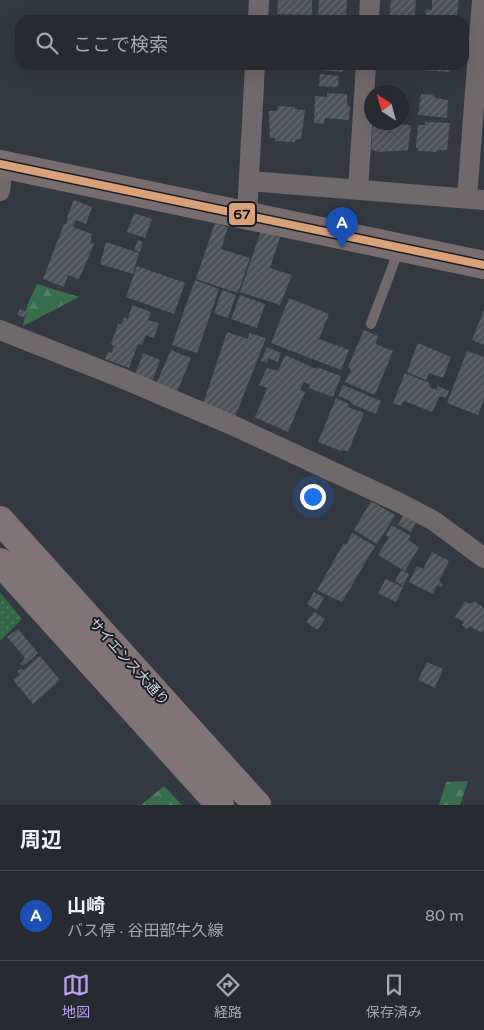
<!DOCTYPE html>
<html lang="ja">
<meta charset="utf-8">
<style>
body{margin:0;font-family:"Varela Round","Noto Sans JP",sans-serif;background:#33373d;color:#f1f3f6}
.compass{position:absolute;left:364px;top:85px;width:45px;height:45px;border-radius:50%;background:#272b31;box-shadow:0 5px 20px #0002;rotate:324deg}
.you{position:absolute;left:312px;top:496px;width:18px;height:18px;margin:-12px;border:4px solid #fff;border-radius:50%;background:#1a73e8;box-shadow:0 0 0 8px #1a73e833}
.badge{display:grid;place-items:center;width:32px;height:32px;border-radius:50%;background:#bca0f2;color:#fff;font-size:16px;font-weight:700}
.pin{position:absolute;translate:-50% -41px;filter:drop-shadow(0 1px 2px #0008)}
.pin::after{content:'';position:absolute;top:26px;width:18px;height:15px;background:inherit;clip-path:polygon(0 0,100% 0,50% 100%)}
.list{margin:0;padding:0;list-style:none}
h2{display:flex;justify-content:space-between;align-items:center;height:65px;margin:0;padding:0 20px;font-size:21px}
h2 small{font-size:16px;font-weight:400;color:#a4a7ab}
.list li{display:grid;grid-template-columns:32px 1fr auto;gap:15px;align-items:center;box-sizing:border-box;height:90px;padding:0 20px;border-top:1px solid #43474d}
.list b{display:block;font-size:19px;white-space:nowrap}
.list p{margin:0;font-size:16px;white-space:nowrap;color:#a4a7ab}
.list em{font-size:16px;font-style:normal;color:#a4a7ab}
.icon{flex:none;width:28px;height:28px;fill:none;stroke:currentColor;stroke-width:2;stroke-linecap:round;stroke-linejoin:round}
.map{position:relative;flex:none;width:484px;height:805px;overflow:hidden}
.search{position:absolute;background:#272b31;box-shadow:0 5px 20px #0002;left:15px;right:15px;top:15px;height:55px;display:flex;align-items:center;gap:12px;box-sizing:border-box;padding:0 18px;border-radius:15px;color:#a4a7ab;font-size:19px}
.sheet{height:155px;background:#272b31}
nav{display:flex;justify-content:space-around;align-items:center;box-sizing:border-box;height:70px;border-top:1px solid #43474d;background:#272b31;font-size:14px;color:#a4a7ab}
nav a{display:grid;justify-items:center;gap:2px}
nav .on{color:#bca0f2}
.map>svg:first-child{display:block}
.grass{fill:url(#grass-dots)}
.forest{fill:url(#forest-firs)}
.building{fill:url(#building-hatch)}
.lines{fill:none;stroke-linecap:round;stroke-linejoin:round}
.service{stroke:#70696b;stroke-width:10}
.minor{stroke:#70696b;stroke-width:20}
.secondary{stroke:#776c6e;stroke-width:28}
.primary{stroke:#807476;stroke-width:28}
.bus-1-casing{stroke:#1b1f25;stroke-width:11}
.bus-1{stroke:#d9a179;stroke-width:8}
.labels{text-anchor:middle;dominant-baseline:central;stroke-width:4;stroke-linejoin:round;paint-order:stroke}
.street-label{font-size:14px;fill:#cfd4dd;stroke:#1b1f25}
.line-badge{stroke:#1b1f25;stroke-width:2}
.pale-badge-label{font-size:14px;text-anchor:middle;font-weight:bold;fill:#111}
</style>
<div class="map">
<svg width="484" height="805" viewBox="0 0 484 805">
<defs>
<pattern id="grass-dots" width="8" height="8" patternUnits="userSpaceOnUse" patternTransform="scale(1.25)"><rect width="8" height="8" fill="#326848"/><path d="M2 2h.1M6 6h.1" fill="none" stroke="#4f7d62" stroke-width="1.8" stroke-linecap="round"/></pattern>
<pattern id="forest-firs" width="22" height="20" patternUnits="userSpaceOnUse" patternTransform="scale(1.25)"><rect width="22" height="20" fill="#386e4d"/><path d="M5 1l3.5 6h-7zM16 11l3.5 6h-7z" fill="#548266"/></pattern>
<pattern id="building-hatch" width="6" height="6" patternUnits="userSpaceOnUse" patternTransform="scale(1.25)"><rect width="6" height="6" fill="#4e5259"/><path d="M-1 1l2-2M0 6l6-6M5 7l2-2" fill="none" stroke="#666a70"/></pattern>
</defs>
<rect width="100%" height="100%" fill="#343941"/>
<!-- grass -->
<path class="grass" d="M0 592 22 619 0 641Z"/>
<!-- forest -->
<path class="forest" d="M37 284 79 297 23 326 27 306Z
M468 781 460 805H439L446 782Z
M164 786 182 805H141Z"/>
<!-- building -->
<path class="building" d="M278 0H312V15L277 14Z
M319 0H347L346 20H318Z
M391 0H416L414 20H389Z
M432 0H458L457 20H425L426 9 432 10Z
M316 65H348L347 70H345L341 72 321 70 316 67Z
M421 65H456V70H451L449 72 420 70Z
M320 74 339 76 338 87 319 86Z
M327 93 347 94V105L350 107 349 120 325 118 324 124 314 123 315 96 327 97Z
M421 94 433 95 435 98 448 100 447 118 418 115Z
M278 106 295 107V109L305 110 301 139 295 140V142L275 141V138H270L269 111H277Z
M425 122 450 123 447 150H437L438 152 419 151 416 147 418 125H425Z
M373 123 411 125 408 150 378 152 371 149Z
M74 200 92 207 86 224 76 220 73 227 92 234 90 242 94 244 79 279 68 275 64 287 43 279 64 224H66L68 217H67Z
M134 213 152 219 145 238 127 232Z
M215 223 228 227 221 249 250 258 238 293 196 279Z
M261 231 280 237 270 268 292 275 280 305 240 292Z
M138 240 143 242 140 252 134 250Z
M106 242 139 253 133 274 100 264Z
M137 266 185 283 174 314 126 297Z
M195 280 219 289 197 353 172 345Z
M222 290 236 295 228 318 214 313Z
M240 295 265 304 257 328 231 319Z
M289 298 329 314 319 339 349 350 341 370 271 343Z
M132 305 151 312 148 320 159 323 154 338 146 335 142 345 138 344 129 368 105 359 108 352 112 353 114 346 111 344 118 324H122L124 317 128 319Z
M20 309 28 312 26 318 17 315Z
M484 310V345L472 340Z
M364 330 378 336 376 343 377 345 393 351 375 395 345 382 351 370 348 367Z
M227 332 248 339 249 333 266 338 235 417 203 404Z
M418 343 451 357 443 378 429 373 426 380 407 372Z
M267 347 281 353 278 362 268 358 267 363 261 361Z
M171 350 191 358 177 392 156 384Z
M467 351 484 357V400L478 415 447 403Z
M143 353 160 360 152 382 135 375Z
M285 355 316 369 317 367 341 376 333 397 309 388 310 385 304 382 300 390 305 392 288 432 254 417 257 413 267 388 259 385 267 368 278 371Z
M405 373 430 383 429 387 437 390 438 386 449 391 446 398 440 396 432 412 404 401 401 406 393 403Z
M343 385 381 401 376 414 352 404 350 401 338 396Z
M336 398 349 404 348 407 364 413 348 452 344 450 341 451 318 442Z
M371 501 395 515 377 544 354 530Z
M403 515 416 523 411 532 398 525Z
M392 525 411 536 408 540 419 547 405 571 378 555 389 537 386 535Z
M352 533 375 546 342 602 317 590 344 543 346 545Z
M432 552 449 561 439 581 443 584 441 587 437 585 433 594 409 582 417 566 423 569Z
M401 570 409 574 403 586 395 581Z
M386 579 403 587 396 602 378 593Z
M314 592 324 598 317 610 307 604Z
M465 601 470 604 474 601 484 608V629L482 633 470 626 467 629 462 625 464 622 455 617Z
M314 612 325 619 317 630 306 622Z
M18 629 38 653 23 666 20 664 25 658 7 637Z
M40 656 60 680 33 704 13 680 20 674 17 671 21 669 24 670Z
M427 662 443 669 435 688 418 680Z"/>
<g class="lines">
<!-- service -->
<path class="service" d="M371 324 399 249"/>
<!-- minor -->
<path class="minor" d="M258 20 259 0
M369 20 370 0
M249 181 484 200
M358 190 366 65
M0 191 3 164
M467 198 482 0
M247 214 255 65
M0 330 119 377 232 425 396 501 434 521 484 558"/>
<!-- secondary -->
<path class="secondary" d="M0 164 484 265"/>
<!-- primary -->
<path class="primary" d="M0 520 257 805
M0 562 220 805"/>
<defs>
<path id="bus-1" d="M0 164 484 265"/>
</defs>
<!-- bus-1 casing -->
<use href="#bus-1" class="bus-1-casing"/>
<!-- bus-1 -->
<use href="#bus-1" class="bus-1"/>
</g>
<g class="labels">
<!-- street labels -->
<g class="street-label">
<text transform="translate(129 662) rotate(48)">サイエンス大通り</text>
</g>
</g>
<rect class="line-badge" x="228" y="202" width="28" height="24" rx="5" fill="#d9a179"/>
<g class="pale-badge-label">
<text x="242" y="219">67</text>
</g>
</svg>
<svg class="compass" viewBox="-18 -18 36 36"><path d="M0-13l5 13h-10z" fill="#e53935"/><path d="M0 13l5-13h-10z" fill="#a4a7ab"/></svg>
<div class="you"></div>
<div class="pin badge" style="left:342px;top:248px;background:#1a4fb4">A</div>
<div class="search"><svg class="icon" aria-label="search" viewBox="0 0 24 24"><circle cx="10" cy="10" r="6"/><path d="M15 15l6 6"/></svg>ここで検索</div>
</div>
<section class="sheet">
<h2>周辺<small></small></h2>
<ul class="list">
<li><span class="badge" style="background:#1a4fb4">A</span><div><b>山崎</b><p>バス停 · 谷田部牛久線</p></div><em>80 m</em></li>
</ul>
</section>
<nav>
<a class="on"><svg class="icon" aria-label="map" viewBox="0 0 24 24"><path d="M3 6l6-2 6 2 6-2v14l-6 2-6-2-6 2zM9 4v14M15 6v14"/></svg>地図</a>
<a><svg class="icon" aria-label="directions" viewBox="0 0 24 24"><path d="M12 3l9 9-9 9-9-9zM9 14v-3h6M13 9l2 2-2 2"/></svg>経路</a>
<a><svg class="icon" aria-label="saved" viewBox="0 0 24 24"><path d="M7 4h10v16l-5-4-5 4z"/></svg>保存済み</a>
</nav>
